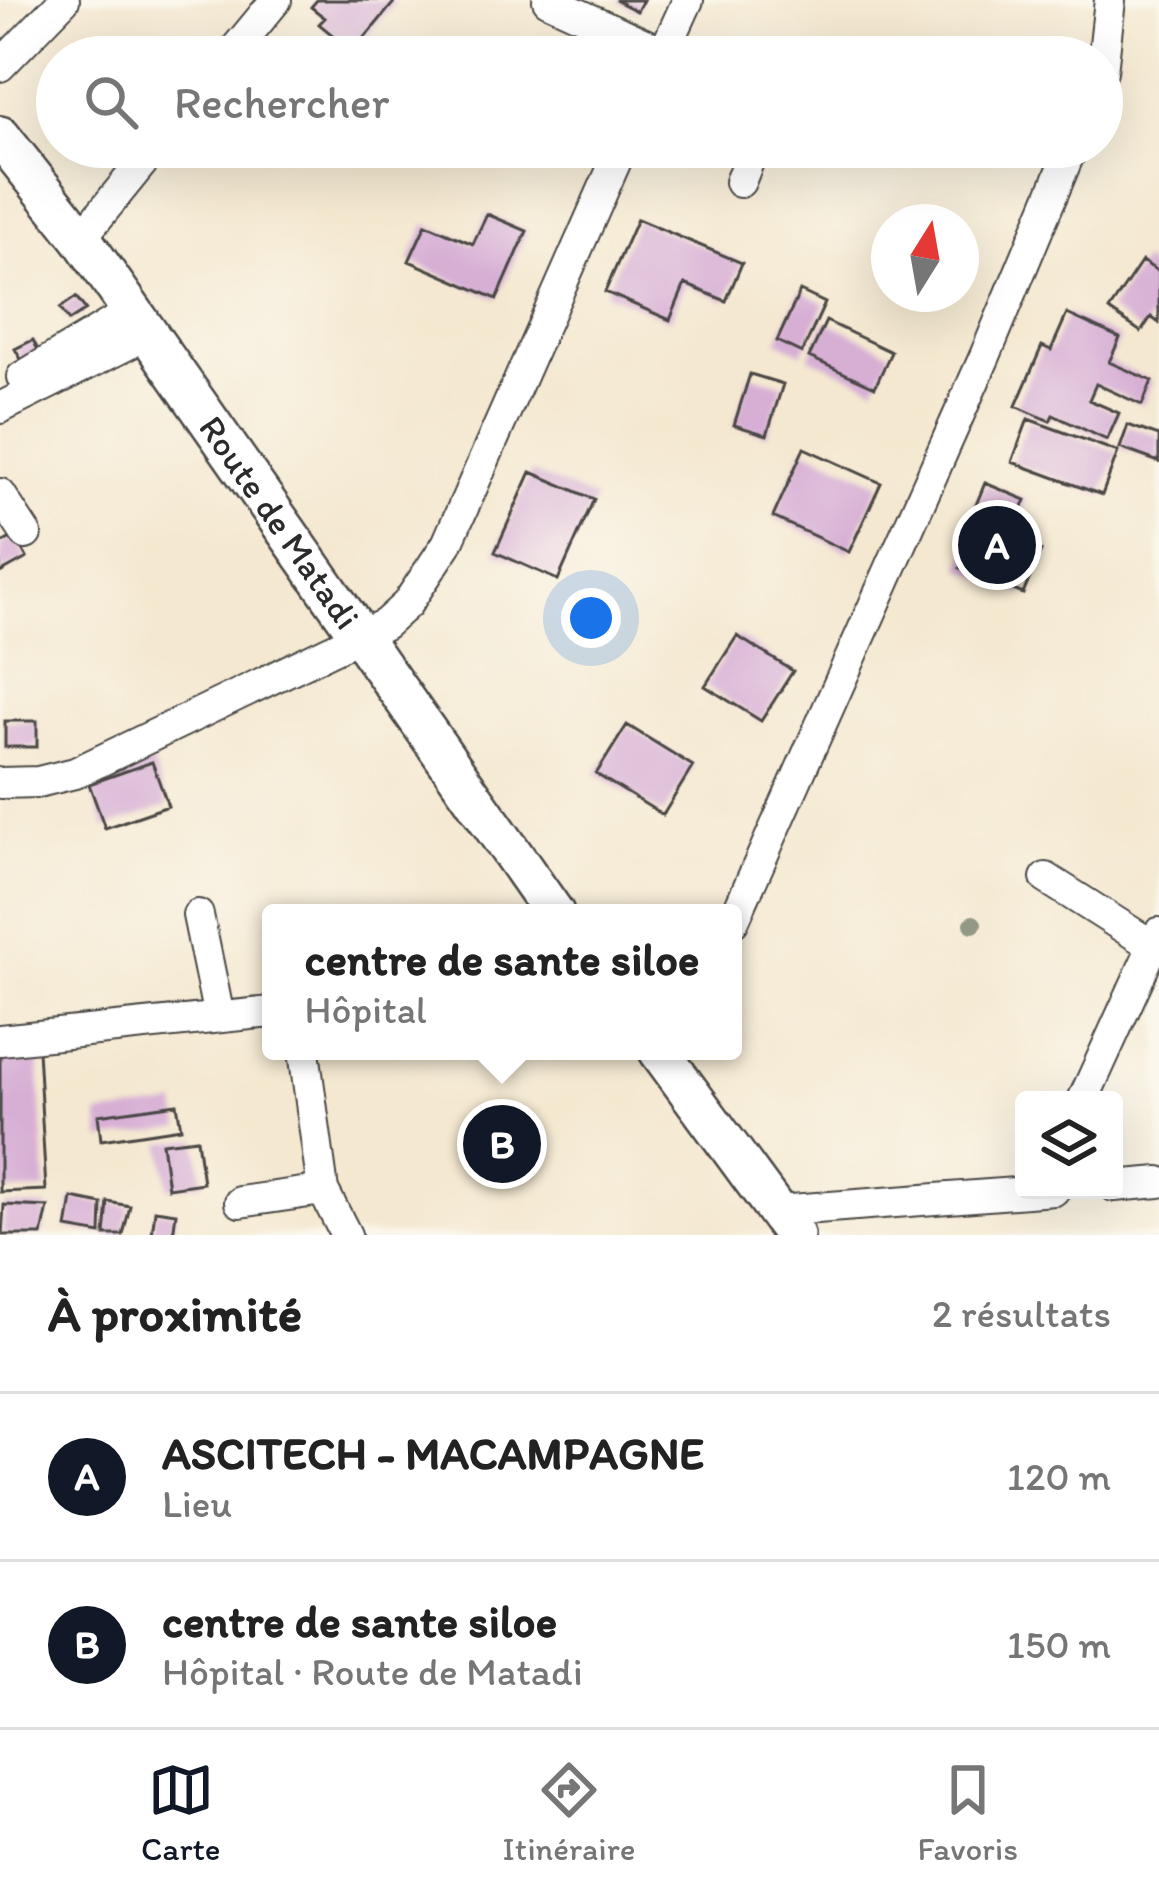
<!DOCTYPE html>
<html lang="fr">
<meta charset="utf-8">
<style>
body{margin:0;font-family:Itim,sans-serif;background:#f2f2f2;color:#222}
.controls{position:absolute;right:36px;bottom:36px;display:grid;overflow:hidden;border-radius:12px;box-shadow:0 12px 48px #0002}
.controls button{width:108px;height:108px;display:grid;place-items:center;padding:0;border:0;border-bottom:3px solid #e0e0e0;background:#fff;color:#222;font:60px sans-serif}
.compass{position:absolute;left:871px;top:204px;width:108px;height:108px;border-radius:50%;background:#fff;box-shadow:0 12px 48px #0002;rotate:11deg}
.you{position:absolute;left:591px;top:618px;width:42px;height:42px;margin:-30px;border:9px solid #fff;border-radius:50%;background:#1a73e8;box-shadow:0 0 0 18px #1a73e833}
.badge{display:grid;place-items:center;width:78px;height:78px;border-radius:50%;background:#111827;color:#fff;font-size:39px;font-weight:700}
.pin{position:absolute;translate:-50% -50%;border:6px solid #fff;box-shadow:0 3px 12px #0006}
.popup{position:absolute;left:262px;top:904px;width:480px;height:156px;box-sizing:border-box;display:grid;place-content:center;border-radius:12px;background:#fff;filter:drop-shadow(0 3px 9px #0005);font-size:39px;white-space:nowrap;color:#767676}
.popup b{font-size:45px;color:#222}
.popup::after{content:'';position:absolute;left:50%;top:100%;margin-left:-24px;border:24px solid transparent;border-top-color:#fff}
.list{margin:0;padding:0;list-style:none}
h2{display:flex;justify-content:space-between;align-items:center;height:156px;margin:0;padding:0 48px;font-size:51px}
h2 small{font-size:39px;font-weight:400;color:#767676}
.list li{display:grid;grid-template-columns:78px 1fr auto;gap:36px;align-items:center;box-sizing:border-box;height:168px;padding:0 48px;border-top:3px solid #e0e0e0}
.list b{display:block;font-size:45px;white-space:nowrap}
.list p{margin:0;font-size:39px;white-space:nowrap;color:#767676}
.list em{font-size:39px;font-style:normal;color:#767676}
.icon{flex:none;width:66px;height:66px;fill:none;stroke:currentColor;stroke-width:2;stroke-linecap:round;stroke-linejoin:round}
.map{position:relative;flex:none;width:1159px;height:1235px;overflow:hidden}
.search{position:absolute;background:#fff;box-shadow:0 12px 48px #0002;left:36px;right:36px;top:36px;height:132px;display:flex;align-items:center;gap:30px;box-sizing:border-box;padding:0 42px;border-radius:66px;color:#767676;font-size:45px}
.sheet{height:492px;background:#fff}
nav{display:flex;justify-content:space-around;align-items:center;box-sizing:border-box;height:168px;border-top:3px solid #e0e0e0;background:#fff;font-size:33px;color:#767676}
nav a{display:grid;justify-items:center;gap:6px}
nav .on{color:#111827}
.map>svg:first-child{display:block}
.building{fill:#d7afd5}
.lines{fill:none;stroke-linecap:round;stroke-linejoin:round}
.minor-casing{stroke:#494744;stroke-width:34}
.major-casing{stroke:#494744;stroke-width:44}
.minor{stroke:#fff;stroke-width:30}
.major{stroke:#fff;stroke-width:39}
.tree{fill:#929885}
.labels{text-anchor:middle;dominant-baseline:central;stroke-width:12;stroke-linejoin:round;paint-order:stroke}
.street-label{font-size:36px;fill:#2b2b2b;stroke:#fbf7ec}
</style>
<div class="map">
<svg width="1159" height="1235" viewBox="0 0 1159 1235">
<rect width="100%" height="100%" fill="#fbf7ec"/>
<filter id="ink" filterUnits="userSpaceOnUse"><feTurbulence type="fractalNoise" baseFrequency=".00833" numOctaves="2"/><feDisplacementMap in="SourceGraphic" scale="24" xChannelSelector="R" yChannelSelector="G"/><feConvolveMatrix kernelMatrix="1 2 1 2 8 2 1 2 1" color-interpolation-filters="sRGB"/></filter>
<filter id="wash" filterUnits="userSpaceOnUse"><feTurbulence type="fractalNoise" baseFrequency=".004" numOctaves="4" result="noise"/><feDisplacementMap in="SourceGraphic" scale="48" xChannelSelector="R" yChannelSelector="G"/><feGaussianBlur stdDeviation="2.7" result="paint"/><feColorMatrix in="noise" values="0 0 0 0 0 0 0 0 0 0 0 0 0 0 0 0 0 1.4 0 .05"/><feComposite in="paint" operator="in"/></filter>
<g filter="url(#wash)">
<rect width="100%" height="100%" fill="#f4e8d0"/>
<g id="blocks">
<!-- building -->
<path class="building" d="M317 0H396L353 52 319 24 325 18 311 7Z
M615 0H643L637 11Z
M487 214 527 231 497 299 409 261 426 224 473 244Z
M637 219 742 263 726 301 685 284 670 320 605 292Z
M1142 261 1159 272V323L1151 317 1141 332 1109 310Z
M800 291 825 303 802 353 777 341Z
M76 297 86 310 69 321 60 308Z
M1067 314 1120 338 1109 362 1152 381 1142 405 1096 384 1089 400 1119 413 1107 440 1053 415 1050 421 1016 406 1042 346 1051 350Z
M826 321 891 352 875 387 809 357Z
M33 340 39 352 22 361 15 349Z
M750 374 783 384 767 435 734 425Z
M1028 419 1118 452 1102 495 1012 462Z
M1128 425 1159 436V462L1120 448Z
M804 448 881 483 849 552 773 517Z
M531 472 594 499 558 580 495 552Z
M985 483 1026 500 1009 538 1041 551 1023 594 960 568 981 516 973 512Z
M15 536 27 558 0 573V544Z
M737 636 793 671 761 721 705 686Z
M5 721H37V747H5Z
M627 725 693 766 663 815 596 774Z
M152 762 168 806 105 828 89 784Z
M38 1050 46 1190 0 1192V1055Z
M177 1104 181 1128 101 1140 98 1115Z
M197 1139 203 1183 168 1188 162 1143Z
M72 1198 102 1204 101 1234 67 1228Z
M108 1202 130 1206 123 1235H105Z
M4 1205 48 1207 42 1235H2Z
M155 1210 176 1213 173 1235H152Z"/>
</g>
</g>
<g filter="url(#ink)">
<use href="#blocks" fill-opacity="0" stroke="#494744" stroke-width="3"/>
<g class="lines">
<defs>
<path id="minor" d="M548 0 664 53
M229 57 276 0
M662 57 688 0
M0 66 64 0
M1102 71 1110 0
M740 182 754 147
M81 238 155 147
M22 377 130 312
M0 408 146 335
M0 494 26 534
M0 783 38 782 75 773 385 624 407 604 447 544 622 147
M1046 878 1153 946
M198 915 219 1017
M733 922 985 356 1072 147
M0 1040 271 1012
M304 1051 323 1190 346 1235
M1083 1100 1159 933
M1114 1186 1159 1182
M240 1202 323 1190
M777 1211 1054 1190"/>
<g id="major">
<path id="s1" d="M0 136 81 238 554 913"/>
<path d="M659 1051 794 1235"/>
</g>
</defs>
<!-- minor casing -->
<use href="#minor" class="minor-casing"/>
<!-- major casing -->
<use href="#major" class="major-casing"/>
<!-- minor -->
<use href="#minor" class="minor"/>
<!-- major -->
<use href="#major" class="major"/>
</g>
<!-- trees -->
<circle class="tree" cx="973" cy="924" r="9"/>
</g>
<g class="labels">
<!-- street labels -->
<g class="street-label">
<text stroke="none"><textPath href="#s1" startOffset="477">Route de Matadi</textPath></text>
</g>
</g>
</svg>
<div class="controls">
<button><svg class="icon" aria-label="layers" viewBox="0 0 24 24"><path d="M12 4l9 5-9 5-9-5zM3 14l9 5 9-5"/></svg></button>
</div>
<svg class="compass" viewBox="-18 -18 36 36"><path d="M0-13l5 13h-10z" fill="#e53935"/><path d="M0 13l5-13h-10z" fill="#767676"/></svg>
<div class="you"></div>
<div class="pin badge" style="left:997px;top:545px">A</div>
<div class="pin badge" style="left:502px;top:1144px">B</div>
<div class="popup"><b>centre de sante siloe</b>Hôpital</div>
<div class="search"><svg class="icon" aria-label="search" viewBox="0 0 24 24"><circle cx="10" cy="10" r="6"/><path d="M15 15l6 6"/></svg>Rechercher</div>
</div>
<section class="sheet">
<h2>À proximité<small>2 résultats</small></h2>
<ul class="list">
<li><span class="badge">A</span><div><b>ASCITECH - MACAMPAGNE</b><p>Lieu</p></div><em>120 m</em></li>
<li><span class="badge">B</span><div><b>centre de sante siloe</b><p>Hôpital · Route de Matadi</p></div><em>150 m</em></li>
</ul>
</section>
<nav>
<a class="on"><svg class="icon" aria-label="map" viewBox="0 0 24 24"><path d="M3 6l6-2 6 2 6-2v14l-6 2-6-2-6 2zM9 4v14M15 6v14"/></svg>Carte</a>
<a><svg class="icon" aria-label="directions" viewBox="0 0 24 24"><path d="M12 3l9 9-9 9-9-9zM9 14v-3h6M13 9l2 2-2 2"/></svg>Itinéraire</a>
<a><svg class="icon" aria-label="saved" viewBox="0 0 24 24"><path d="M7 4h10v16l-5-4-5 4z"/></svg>Favoris</a>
</nav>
